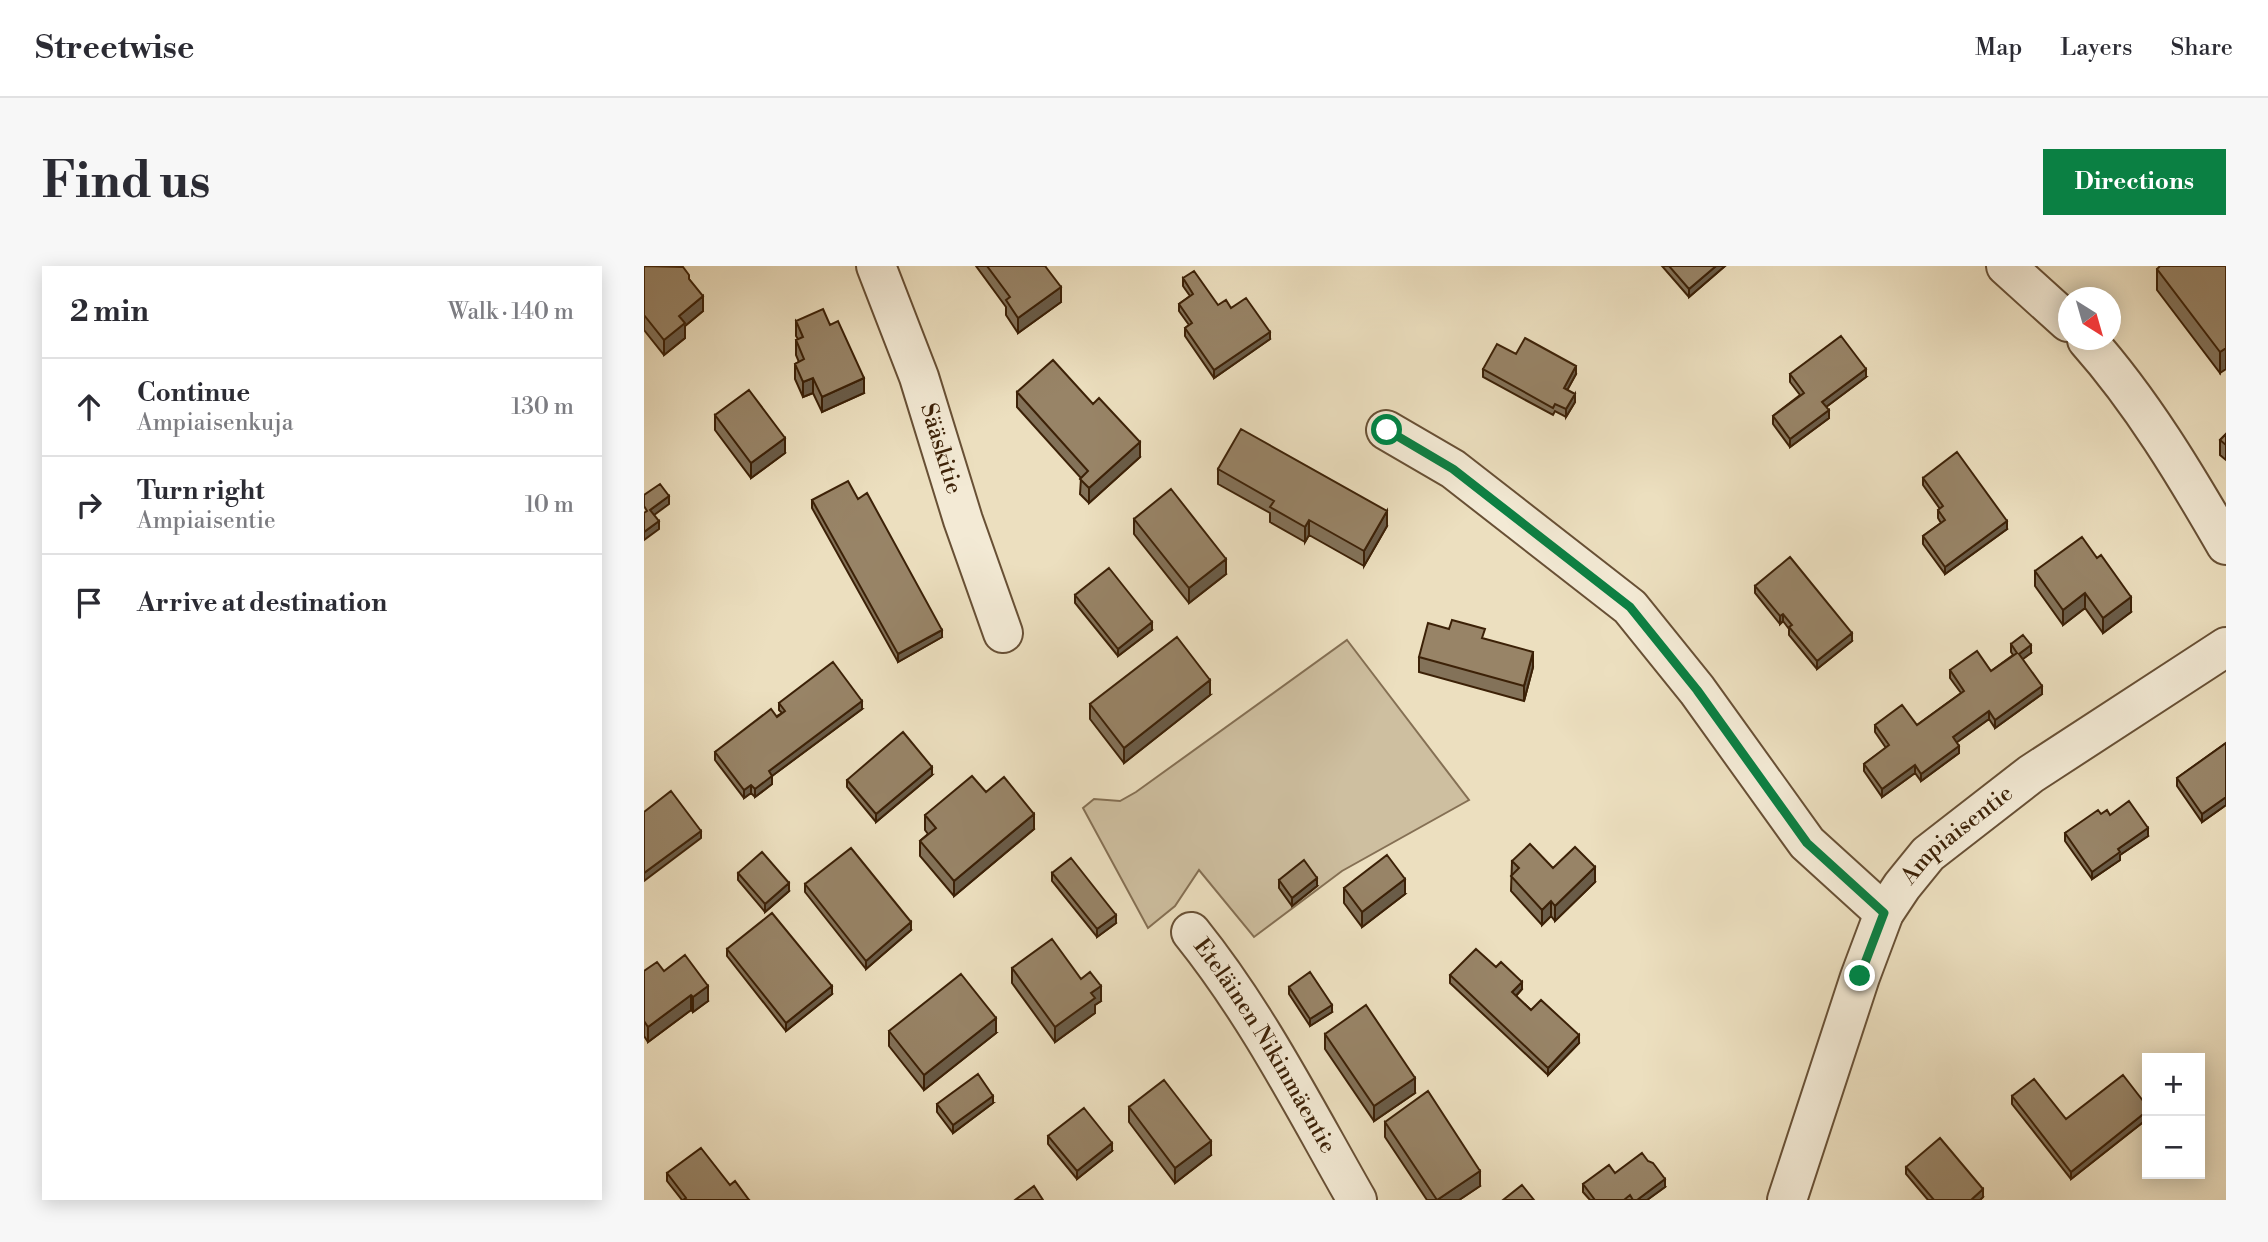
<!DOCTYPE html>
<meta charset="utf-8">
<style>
body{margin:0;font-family:"Libre Bodoni",serif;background:#f7f7f7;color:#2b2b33}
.controls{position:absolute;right:21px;bottom:21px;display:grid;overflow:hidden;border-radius:0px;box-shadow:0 4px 18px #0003}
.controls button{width:63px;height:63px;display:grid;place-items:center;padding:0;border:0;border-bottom:2px solid #e1e1e2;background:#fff;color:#2b2b33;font:35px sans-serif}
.compass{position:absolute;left:1414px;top:21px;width:63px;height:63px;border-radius:50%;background:#fff;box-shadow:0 4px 18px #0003;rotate:143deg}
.stop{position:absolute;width:21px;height:21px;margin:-16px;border:5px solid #0b8043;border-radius:50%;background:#fff}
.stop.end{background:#0b8043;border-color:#fff;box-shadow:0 2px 7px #0008}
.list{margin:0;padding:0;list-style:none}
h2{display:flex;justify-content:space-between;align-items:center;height:91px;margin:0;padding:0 28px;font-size:30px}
h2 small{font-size:23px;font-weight:400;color:#7c7c81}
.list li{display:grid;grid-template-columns:46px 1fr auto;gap:21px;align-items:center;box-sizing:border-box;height:98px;padding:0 28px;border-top:2px solid #e1e1e2}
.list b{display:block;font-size:26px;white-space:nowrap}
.list p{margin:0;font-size:23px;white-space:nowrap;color:#7c7c81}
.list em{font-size:23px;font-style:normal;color:#7c7c81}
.icon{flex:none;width:38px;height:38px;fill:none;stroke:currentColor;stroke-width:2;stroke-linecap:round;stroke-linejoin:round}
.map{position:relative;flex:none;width:1582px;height:934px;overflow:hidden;border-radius:0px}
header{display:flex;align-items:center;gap:42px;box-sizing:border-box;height:98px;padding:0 35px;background:#fff;border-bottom:2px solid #e1e1e2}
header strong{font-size:33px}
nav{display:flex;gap:38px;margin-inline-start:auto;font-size:24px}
.intro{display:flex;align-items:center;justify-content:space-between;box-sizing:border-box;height:168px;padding:0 42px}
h1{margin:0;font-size:49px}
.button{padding:18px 32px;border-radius:0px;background:#0b8043;color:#fff;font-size:24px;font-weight:700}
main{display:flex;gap:42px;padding:0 42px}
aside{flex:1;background:#fff;border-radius:0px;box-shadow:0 4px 18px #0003}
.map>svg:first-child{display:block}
.green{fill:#cebfa0;stroke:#857054;stroke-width:2}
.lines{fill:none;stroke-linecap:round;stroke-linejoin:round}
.minor-casing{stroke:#685035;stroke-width:42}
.minor{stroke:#f3ead5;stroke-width:38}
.wall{fill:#837259;stroke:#3c2107;stroke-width:2}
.shaded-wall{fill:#6a5c48;stroke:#3c2107;stroke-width:2}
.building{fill:#988467;stroke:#3c2107;stroke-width:2}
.route{stroke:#0b8043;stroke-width:9}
.labels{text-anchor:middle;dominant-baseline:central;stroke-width:5;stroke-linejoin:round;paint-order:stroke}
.street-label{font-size:23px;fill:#3c2107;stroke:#f3ead5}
</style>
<header>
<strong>Streetwise</strong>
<nav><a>Map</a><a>Layers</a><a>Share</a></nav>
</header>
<div class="intro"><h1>Find us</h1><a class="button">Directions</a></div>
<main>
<aside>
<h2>2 min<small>Walk · 140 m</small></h2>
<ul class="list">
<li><svg class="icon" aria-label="ahead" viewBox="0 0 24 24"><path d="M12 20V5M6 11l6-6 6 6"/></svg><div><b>Continue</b><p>Ampiaisenkuja</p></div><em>130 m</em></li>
<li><svg class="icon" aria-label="right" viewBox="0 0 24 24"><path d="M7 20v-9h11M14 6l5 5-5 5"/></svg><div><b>Turn right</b><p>Ampiaisentie</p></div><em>10 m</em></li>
<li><svg class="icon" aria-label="arrive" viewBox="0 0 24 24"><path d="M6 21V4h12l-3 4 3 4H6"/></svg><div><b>Arrive at destination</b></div></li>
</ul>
</aside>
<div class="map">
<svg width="1582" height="934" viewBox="0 0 1582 934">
<rect width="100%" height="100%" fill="#ecdfbf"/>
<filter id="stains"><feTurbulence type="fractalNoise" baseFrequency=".00286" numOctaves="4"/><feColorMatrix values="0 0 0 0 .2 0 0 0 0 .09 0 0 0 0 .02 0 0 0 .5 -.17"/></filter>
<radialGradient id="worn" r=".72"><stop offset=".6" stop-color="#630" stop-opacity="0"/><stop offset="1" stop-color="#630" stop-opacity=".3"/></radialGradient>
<!-- green -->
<path class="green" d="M703 374 825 534 698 605 610 671 555 604 531 640 504 662 439 542 450 533 476 535 492 526Z"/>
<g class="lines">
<defs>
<g id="minor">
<path id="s1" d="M232 0 275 111 319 254 359 367"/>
<path d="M1362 0 1424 56"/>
<path d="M1443 74C1498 136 1541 208 1582 279"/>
<path d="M742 164 809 203 986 341 1053 424 1163 577 1240 647"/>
<path id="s2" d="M547 666C613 748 661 843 713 934"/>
<path id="s3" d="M1143 934 1216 711 1240 647 1258 620 1284 588 1387 508 1582 381"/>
</g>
</defs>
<!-- minor casing -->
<use href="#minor" class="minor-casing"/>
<!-- minor -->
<use href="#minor" class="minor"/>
</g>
<!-- wall -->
<path class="wall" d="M0 0 45 13 59 45 41 60V72L20 89 0 64Z
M332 0H401L417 36 374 67 362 49V41Z
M1018 0H1081L1045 31Z
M1582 0 1576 107 1513 24V3Z
M539 12 574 39 587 42 626 73 570 112 541 70V62L545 59 535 45V38L546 30 539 20Z
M152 55 220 127 178 146 169 127 159 131 151 113V98L155 96 152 89V74L154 73 152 70Z
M872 88 932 108 923 124 931 136 922 151 911 145 909 149 839 111V103Z
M1146 108 1222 111 1182 141 1185 152 1146 181 1129 158V150L1156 129 1146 116Z
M373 126 496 191 445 237 436 228 437 212 373 141Z
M71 149 141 187 107 212 71 164Z
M1582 168V194L1576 189V174Z
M574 203 743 260 720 300 665 269 661 276 626 256V247L574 218Z
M1279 212 1363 263 1301 308 1279 278V270L1297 257 1294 252V244L1296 243 1279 219Z
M214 233 298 371 254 396 168 242V234Z
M490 253 582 308 545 337 490 268Z
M1391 305 1487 346 1459 367 1441 342 1419 359 1391 320Z
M1111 320 1208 375 1173 403 1145 369V363L1139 355 1136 358 1111 327Z
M431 329 508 364 474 390 431 337Z
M841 373 889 401 880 435 775 406V391Z
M1367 378 1387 387 1378 393 1398 428 1351 462 1345 453 1313 476 1315 487 1277 515 1271 507 1238 531 1220 505V498L1242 482 1231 466V459H1273L1317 427 1306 412V404L1347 405 1369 389 1367 386Z
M566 429 480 497 446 453V438Z
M135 437 218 443 128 510V518L111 531 107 527 100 532 71 494V486L138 447 135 444Z
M1582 477V539L1558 556 1533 520V512Z
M288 509 232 556 203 521V514Z
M342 526 390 563 310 630 276 590V575L284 568 281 564V549Z
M1457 548 1466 549 1504 570 1476 589V594L1448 613 1421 575V567Z
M868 595 909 602 951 616 911 655 907 650 898 659 867 625Z
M94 607 145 625 121 646 94 614Z
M408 607 472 657 453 671 408 615Z
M635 614 673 620 648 640 635 622Z
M161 618 267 664 222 703 161 626Z
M700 622 761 628 718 661 700 637Z
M83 683 188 728 142 765 83 690Z
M852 701 878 723 872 730 887 744 935 777 904 809 806 717V709Z
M368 702 437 713 457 735 451 739V747L411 776 368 717Z
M0 705H20L64 735 49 746 47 744 4 776 0 770Z
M645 721 688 746 666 760 645 728Z
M245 765 352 767 280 824 245 780Z
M681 768 771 827 730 855 681 783Z
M1368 830 1422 853 1503 840V853L1427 913 1368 838Z
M349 837 309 867 293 846V838Z
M485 841 567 889 531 917 485 856Z
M741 856 836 920 815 934H783L741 871Z
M404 870 468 885 433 913 404 878Z
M1262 901 1339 931 1336 934H1284L1262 908Z
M23 907 86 919 105 934H38L23 915Z
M971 907 1021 921 1003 934H946L939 926V918Z"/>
<!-- shaded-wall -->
<path class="shaded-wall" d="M1072 0H1081L1045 31V23Z
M417 21V36L374 67V52Z
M59 30V45L41 60V72L20 89V74L35 50Z
M626 66V73L570 112V104Z
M1582 82V103L1576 107V86Z
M932 100V108L920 130V122Z
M1222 103V111L1178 144V136Z
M169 112V127L159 131V116Z
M220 112V127L178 146V131Z
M931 128V136L922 151V143Z
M1185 144V152L1146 181V173Z
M141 172V187L107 212V197Z
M496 176V191L445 237V222Z
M25 230V238L6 252V244Z
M743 245V260L720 300V285Z
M665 254V269L661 276V261Z
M15 255V263L0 274V266Z
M1363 255V263L1301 308V301Z
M582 293V308L545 337V322Z
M1441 327V342L1419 359V344Z
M1487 331V346L1459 367V352Z
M1139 348V355L1136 358V350Z
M508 356V364L474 390V383Z
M298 364V371L254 396V388Z
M1208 367V375L1173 403V395Z
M1387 379V387L1375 396V388Z
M889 386V401L880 435V420Z
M566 414V429L480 497V482Z
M1398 420V428L1351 462V454Z
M218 435V443L128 510V518L111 531V523L125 505Z
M1345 445V453L1309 479V471Z
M1315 480V487L1277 515V508Z
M1271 499V507L1238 531V523Z
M288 501V509L232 556V548Z
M107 519V527L100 532V524Z
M1582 531V539L1558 556V548Z
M390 548V563L310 630V615Z
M1504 562V570L1476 589V594L1448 613V606L1474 583Z
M57 565V572L0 615V607Z
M951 601V616L911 655V640Z
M673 612V620L648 640V632Z
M761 613V628L718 661V646Z
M145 617V625L121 646V638Z
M907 635V650L898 659V644Z
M472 649V657L453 671V663Z
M267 656V664L222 703V695Z
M878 716V723L868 734V726Z
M64 720V735L49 746V731Z
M188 720V728L142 765V757Z
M457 720V735L451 739V747L411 776V761L447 727Z
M47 729V744L4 776V761Z
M688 739V746L666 760V753Z
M352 752V767L280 824V809Z
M935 769V777L904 809V802Z
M771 812V827L730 855V840Z
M349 830V837L309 867V859Z
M1503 845V853L1427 913V906Z
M567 875V889L531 917V902Z
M468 877V885L433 913V905Z
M836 905V920L815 934H793Z
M1021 913V921L1003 934H993Z
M1339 923V931L1336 934H1327Z"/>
<!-- building -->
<path class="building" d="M0 0 39 1 45 9V13L59 30 35 50 41 57 20 74 0 49Z
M343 0H401L417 21 374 52 362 34 366 31Z
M1025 0H1072L1045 23Z
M1516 0H1582V82L1576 86 1513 3Z
M550 5 574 39 582 34 587 42 602 32 626 66 570 104 541 62 548 57 535 38 549 28 539 12Z
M179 43 186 59 194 55 220 112 178 131 169 112 159 116 151 98 160 93 152 74 159 71 152 55Z
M1197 70 1222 103 1178 136 1185 144 1146 173 1129 150 1160 127 1146 108Z
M881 72 932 100 920 122 931 128 922 143 911 138 909 142 839 103 853 78 872 88Z
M409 94 449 138 455 132 496 176 445 222 436 213 444 205 373 126Z
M105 124 141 172 107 197 71 149Z
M597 163 743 245 720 285 665 254 661 261 626 241 630 235 574 203Z
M1582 168V179L1576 174Z
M1313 186 1363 255 1301 301 1279 270 1301 254 1294 244 1299 240 1279 212Z
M204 215 214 233 223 227 298 364 254 388 168 234Z
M16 218 25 230 6 244 15 255 0 266V247L3 245 0 240V229Z
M527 223 582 293 545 322 490 253Z
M1438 271 1453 292 1457 289 1487 331 1459 352 1441 327 1419 344 1391 305Z
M1146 291 1208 367 1173 395 1145 361 1148 359 1139 348 1136 350 1111 320Z
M465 302 508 356 474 383 431 329Z
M808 354 841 363 838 372 889 386 880 420 775 391 784 357 805 363Z
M1379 369 1387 379 1375 388 1398 420 1351 454 1345 445 1309 471 1315 480 1277 508 1271 499 1238 523 1220 498 1245 479 1231 459 1258 439 1273 459 1320 425 1306 404 1333 385 1347 405 1373 387 1367 378Z
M533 371 566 414 480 482 446 438Z
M189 396 218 435 125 505 128 510 111 523 107 519 100 524 71 486 127 443 133 451 141 445 135 437Z
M259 466 288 501 232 548 203 514Z
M1582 477V531L1558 548 1533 512Z
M328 510 342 526 360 511 390 548 310 615 276 575 292 562 281 549Z
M27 525 57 565 0 607V546Z
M1485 535 1504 562 1474 583 1476 586 1448 606 1421 567 1454 544 1457 548 1463 544 1466 549Z
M886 578 909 602 931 581 951 601 911 640 907 635 898 644 867 610 875 602 868 595Z
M207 582 267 656 222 695 161 618Z
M118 586 145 617 121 638 94 607Z
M743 589 761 613 718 646 700 622Z
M427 592 472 649 453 663 408 607Z
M660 594 673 612 648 632 635 614Z
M128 647 188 720 142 757 83 683Z
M408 673 437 713 446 706 457 720 447 727 451 732 411 761 368 702Z
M832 683 852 701 857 696 878 716 868 726 887 744 897 734 935 769 904 802 806 709Z
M41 689 64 720 49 731 47 729 4 761 0 755V705L13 696 20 705Z
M666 706 688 739 666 753 645 721Z
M317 708 352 752 280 809 245 765Z
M722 739 771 812 730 840 681 768Z
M334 808 349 830 309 859 293 838Z
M1479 809 1503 840V845L1427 906 1368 830 1390 813 1422 853Z
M520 814 567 875 531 902 485 841Z
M784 825 836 905 793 934 741 856Z
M440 842 468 877 433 905 404 870Z
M1296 872 1339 923 1327 934H1290L1262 901Z
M57 882 86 919 91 915 105 934H39L42 932 23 907Z
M998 887 1004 895 1009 897 1021 913 993 934H989L986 929 980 934H951L939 918 965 899 971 907Z
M878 919 890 934H859Z
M390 920 399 934H371Z"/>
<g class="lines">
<!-- route -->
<path class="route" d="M743 164 809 203 986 341 1053 424 1163 577 1240 647 1216 710"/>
</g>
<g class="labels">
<!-- street labels -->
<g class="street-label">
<text stroke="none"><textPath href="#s1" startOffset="194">Sääskitie</textPath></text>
<text stroke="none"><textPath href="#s3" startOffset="411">Ampiaisentie</textPath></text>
<text stroke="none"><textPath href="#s2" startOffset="136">Eteläinen Nikinmäentie</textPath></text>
</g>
</g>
<rect width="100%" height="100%" filter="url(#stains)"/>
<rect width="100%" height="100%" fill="url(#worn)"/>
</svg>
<div class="controls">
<button>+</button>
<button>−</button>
</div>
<svg class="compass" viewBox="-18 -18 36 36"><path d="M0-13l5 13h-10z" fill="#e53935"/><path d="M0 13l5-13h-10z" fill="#7c7c81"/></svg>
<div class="stop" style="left:743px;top:164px"></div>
<div class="stop end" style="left:1216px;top:710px"></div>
</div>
</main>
